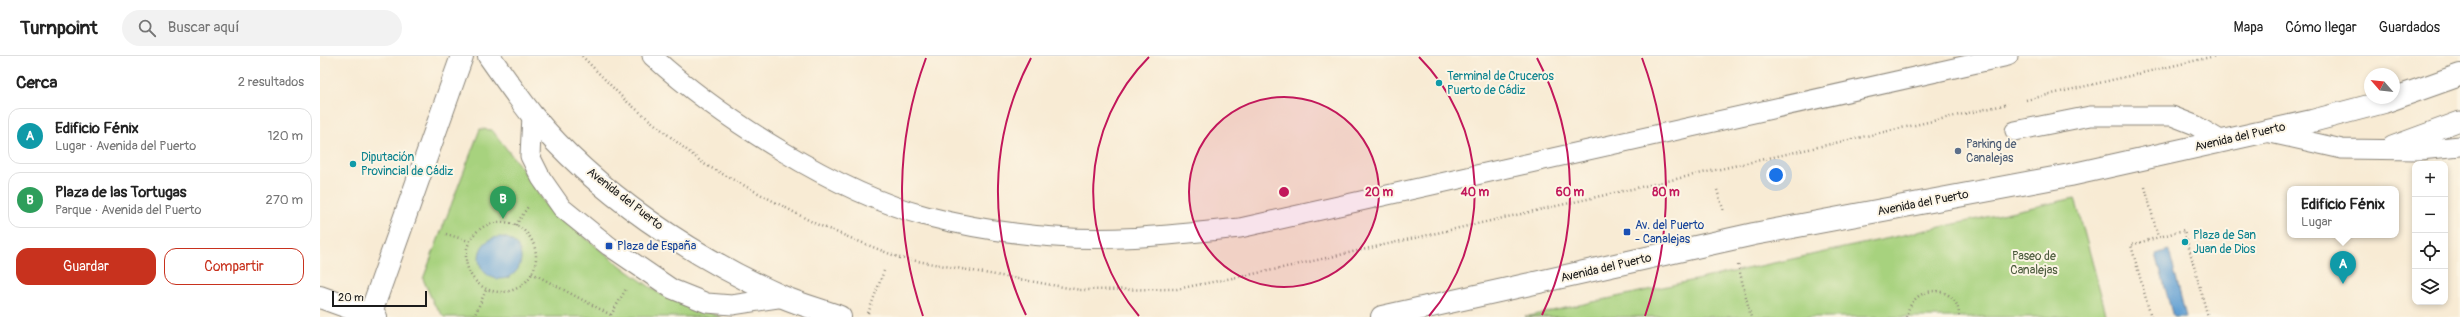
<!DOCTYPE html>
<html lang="es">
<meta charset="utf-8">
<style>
body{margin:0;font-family:Pangolin,sans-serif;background:#f2f2f2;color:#222}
.controls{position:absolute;right:12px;bottom:12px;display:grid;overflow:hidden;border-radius:8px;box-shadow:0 2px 6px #0003}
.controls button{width:36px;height:36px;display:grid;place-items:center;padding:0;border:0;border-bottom:1px solid #e0e0e0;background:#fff;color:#222;font:20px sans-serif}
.compass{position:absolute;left:2044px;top:12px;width:36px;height:36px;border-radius:50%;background:#fff;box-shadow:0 2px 6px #0003;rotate:298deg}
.scale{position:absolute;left:12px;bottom:10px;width:95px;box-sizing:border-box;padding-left:4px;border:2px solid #1c1c1c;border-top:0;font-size:11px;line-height:14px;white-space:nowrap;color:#1c1c1c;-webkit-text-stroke:3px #fcf5e5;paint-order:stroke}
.you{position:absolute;left:1456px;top:119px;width:14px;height:14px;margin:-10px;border:3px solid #fff;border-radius:50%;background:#1a73e8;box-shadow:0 0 0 6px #1a73e833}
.badge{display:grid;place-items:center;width:26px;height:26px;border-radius:50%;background:#c8321e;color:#fff;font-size:13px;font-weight:700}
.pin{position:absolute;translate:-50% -33px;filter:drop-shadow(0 1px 2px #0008)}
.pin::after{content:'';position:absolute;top:21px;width:14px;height:12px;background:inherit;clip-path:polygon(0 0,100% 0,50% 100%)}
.popup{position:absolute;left:1967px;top:130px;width:112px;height:52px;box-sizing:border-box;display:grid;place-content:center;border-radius:8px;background:#fff;filter:drop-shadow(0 1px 3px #0005);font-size:13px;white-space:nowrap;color:#767676}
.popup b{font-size:15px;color:#222}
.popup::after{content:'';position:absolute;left:50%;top:100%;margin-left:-8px;border:8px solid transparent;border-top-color:#fff}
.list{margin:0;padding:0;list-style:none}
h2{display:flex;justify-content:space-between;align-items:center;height:52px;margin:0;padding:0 16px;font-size:17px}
h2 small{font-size:13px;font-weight:400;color:#767676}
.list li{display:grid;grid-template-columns:26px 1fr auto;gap:12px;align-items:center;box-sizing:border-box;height:56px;margin:0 8px 8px;padding:0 8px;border:1px solid #e0e0e0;border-radius:12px}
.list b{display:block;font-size:15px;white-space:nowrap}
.list p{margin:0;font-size:13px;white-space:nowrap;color:#767676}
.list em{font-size:13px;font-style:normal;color:#767676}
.actions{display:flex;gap:8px;padding:12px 16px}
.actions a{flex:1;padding:9px 0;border:1px solid #c8321e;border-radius:12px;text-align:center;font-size:14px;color:#c8321e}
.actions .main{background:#c8321e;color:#fff}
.icon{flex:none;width:22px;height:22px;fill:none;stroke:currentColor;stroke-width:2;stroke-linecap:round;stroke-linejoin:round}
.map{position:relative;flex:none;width:2140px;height:261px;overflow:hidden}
header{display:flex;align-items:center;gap:24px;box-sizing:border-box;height:56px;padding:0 20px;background:#fff;border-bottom:1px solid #e0e0e0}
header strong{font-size:19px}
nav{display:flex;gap:22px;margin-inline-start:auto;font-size:14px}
.search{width:280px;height:36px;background:#f2f2f2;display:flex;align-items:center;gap:10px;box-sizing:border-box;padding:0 14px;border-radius:22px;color:#767676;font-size:15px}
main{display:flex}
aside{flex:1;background:#fff}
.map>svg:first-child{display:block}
.green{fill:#a7d27e;stroke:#62774d}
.water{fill:#619fd3;stroke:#3e5e78}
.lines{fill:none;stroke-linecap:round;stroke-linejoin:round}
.service-casing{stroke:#8a8478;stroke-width:21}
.pedestrian-casing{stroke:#8a8478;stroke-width:24}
.minor-casing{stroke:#8a8478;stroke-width:24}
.tertiary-casing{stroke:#8a8478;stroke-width:24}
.path{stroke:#8a8478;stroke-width:2.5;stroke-dasharray:1 3;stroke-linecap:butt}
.service{stroke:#fff;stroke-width:19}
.pedestrian{stroke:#fff;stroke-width:22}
.minor{stroke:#fff;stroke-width:22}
.tertiary{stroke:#fff;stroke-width:22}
.ring{fill:none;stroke:#c2185b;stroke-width:2}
.culture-dot{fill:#0f9aa8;stroke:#fcf5e5;stroke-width:1.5}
.service-dot{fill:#5c6f8a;stroke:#fcf5e5;stroke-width:1.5}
.transit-dot{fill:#1a4fb4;stroke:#fcf5e5;stroke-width:1.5}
.labels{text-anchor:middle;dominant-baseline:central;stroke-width:4;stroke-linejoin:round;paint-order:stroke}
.culture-label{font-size:12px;fill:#0d838f;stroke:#fcf5e5;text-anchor:start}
.street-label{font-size:12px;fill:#1c1c1c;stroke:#fcf5e5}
.service-label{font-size:12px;fill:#4e5e75;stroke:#fcf5e5;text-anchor:start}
.transit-label{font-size:12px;fill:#164399;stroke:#fcf5e5;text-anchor:start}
.park-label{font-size:12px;fill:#4d5c3e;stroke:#fcf5e5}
.centre{fill:#c2185b;stroke:#fcf5e5;stroke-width:2}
.ring-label{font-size:12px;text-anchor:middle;font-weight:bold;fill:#c2185b;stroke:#fcf5e5;stroke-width:4;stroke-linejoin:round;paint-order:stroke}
</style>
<header>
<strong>Turnpoint</strong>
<div class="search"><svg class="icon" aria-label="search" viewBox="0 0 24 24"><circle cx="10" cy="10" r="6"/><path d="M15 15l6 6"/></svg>Buscar aquí</div>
<nav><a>Mapa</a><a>Cómo llegar</a><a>Guardados</a></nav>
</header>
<main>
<aside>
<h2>Cerca<small>2 resultados</small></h2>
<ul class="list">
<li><span class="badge" style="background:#0f9aa8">A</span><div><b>Edificio Fénix</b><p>Lugar · Avenida del Puerto</p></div><em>120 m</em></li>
<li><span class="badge" style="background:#2e9e5b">B</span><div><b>Plaza de las Tortugas</b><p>Parque · Avenida del Puerto</p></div><em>270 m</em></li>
</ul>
<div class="actions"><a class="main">Guardar</a><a>Compartir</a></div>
</aside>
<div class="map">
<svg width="2140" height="261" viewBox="0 0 2140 261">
<rect width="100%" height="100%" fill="#fcf5e5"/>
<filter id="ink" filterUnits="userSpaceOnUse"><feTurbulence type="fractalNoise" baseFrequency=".025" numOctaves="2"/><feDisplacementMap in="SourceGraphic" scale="8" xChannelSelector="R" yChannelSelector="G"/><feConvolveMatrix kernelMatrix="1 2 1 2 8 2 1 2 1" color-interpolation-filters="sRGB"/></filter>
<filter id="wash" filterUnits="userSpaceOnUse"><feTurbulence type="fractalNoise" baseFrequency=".012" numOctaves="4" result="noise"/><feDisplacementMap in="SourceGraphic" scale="16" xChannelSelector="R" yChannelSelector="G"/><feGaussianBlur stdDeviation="0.9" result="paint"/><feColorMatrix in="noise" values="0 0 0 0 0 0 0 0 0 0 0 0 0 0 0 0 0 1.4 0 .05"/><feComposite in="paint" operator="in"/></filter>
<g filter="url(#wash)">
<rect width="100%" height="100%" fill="#f8ebd4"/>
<!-- green -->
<path class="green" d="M160 73 172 74 203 114 227 151 306 214 340 238 401 261H124L114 248 103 223Z
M1755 142 1787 261H1205L1250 251Z"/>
<!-- water -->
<path class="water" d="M159 202a21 21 0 1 1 42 0a21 21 0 1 1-42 0Z
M1849 194 1866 261H1853L1836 198Z"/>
</g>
<g filter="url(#ink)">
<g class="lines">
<defs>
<path id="service" d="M332 0C399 61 517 137 606 160 648 171 692 178 735 181 797 186 858 178 920 172L1688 0
M212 59 210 100 221 122 242 152 289 190 352 233 387 247 412 249 464 241
M1695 75 1770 60H1852L1875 69 1902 85
M1946 76 2022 93 2100 94 2140 90
M2072 90 2140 65"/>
<path id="pedestrian" d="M0 241 50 259"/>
<path id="minor" d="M56 261 50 259 142 0"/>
<path id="tertiary" d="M169 0C183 20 197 40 212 59 275 136 373 201 463 241 482 249 501 254 520 261
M1062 261 1434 178 1750 119 1992 65 2064 46 2140 19"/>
</defs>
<!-- service casing -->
<use href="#service" class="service-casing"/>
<!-- pedestrian casing -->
<use href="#pedestrian" class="pedestrian-casing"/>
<!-- minor casing -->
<use href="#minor" class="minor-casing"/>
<!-- tertiary casing -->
<use href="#tertiary" class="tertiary-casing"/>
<!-- path -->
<path class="path" d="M262 0 305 44 384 108 496 168 580 202 760 234 857 233 953 214 1688 48
M1706 44 1895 0
M1825 131 1838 181
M1397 134 1404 156
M146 201a35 35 0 1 1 70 0a35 35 0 1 1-70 0Z
M196 169 209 149
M126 178 149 185
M1418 209 1431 261
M212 217 291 259V261
M548 257 564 215
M291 259 306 233
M154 261 166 234
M1586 261C1594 224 1640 229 1639 261
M1831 261 1811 189 1864 174 1888 261"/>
<!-- service -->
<use href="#service" class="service"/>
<!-- pedestrian -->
<use href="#pedestrian" class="pedestrian"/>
<!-- minor -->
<use href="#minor" class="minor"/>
<!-- tertiary -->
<use href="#tertiary" class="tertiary"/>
</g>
</g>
<!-- distance rings -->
<circle cx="964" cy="136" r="95" fill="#c2185b" fill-opacity=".12"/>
<g class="ring">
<circle cx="964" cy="136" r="95"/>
<path d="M819 260A191 191 0 0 1 829 1M1099 1A191 191 0 0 1 1109 260"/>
<path d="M706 259A286 286 0 0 1 711 2M1217 2A286 286 0 0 1 1222 259"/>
<path d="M603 260A382 382 0 0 1 606 2M1322 2A382 382 0 0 1 1325 260"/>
</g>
<!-- markers -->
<g class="culture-dot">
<circle cx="1119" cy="27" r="4"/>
<circle cx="33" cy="108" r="4"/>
<circle cx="1865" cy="186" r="4"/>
</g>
<circle class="service-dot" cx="1638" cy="95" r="4"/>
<g class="transit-dot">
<rect x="1303" y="172" width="8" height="8" rx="2"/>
<rect x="285" y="186" width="8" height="8" rx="2"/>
</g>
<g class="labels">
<!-- culture labels -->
<g class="culture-label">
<text x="1127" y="20">Terminal de Cruceros<tspan x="1127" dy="14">Puerto de Cádiz</tspan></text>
<text x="41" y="101">Diputación<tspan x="41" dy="14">Provincial de Cádiz</tspan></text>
<text x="1873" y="179">Plaza de San<tspan x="1873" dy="14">Juan de Dios</tspan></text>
</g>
<!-- street labels -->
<g class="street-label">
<text transform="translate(1920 81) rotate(-13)">Avenida del Puerto</text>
<text transform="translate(305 143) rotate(38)">Avenida del Puerto</text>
<text transform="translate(1603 147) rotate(-11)">Avenida del Puerto</text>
<text transform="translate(1286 212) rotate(-13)">Avenida del Puerto</text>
</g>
<!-- service labels -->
<g class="service-label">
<text x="1646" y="88">Parking de<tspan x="1646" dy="14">Canalejas</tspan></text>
</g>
<!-- transit labels -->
<g class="transit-label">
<text x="1315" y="169">Av. del Puerto<tspan x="1315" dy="14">- Canalejas</tspan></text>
<text x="297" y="190">Plaza de España</text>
</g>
<!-- park labels -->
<g class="park-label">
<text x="1714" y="200">Paseo de<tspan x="1714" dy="14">Canalejas</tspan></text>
</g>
</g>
<circle cx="964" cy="136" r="6" class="centre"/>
<g class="ring-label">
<text x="1059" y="140">20 m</text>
<text x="1155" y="140">40 m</text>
<text x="1250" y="140">60 m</text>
<text x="1346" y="140">80 m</text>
</g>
</svg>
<div class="controls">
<button>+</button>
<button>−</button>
<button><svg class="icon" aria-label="locate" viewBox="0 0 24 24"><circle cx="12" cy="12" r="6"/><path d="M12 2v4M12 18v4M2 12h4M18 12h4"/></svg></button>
<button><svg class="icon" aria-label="layers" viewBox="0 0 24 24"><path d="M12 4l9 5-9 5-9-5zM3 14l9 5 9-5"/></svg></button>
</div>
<svg class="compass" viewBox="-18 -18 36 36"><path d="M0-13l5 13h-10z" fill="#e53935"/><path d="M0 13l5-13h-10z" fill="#767676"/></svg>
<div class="scale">20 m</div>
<div class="you"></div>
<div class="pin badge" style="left:2023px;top:228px;background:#0f9aa8">A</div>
<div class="popup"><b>Edificio Fénix</b>Lugar</div>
<div class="pin badge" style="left:183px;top:163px;background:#2e9e5b">B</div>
</div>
</main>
